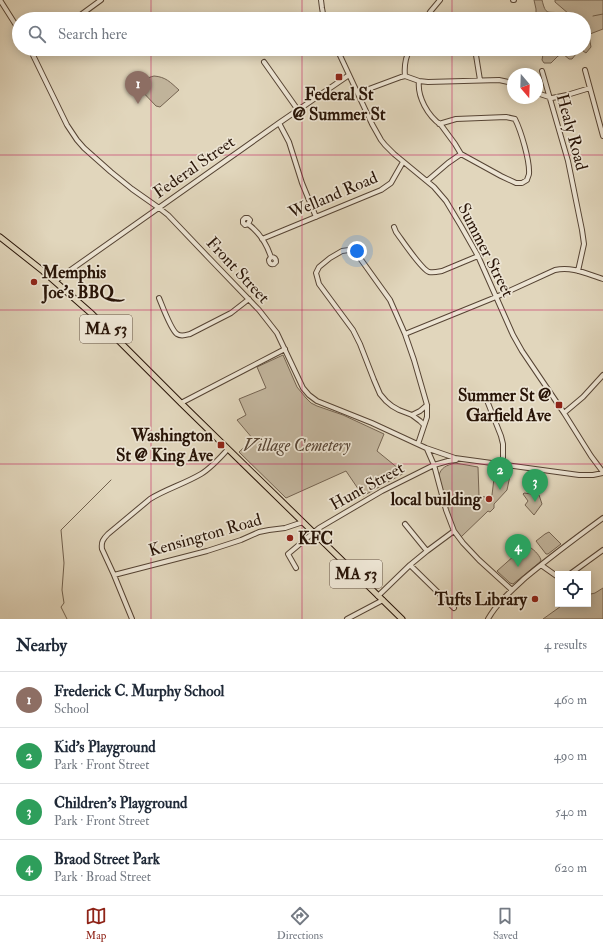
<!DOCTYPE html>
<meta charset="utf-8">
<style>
body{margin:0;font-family:"IM FELL Double Pica",serif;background:#f6f6f7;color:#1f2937}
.controls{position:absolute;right:12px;bottom:12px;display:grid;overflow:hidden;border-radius:0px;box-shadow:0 2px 10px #0003}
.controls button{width:36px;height:36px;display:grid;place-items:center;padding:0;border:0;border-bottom:1px solid #e0e1e3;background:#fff;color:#1f2937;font:20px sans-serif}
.compass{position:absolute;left:507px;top:68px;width:36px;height:36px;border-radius:50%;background:#fff;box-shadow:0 2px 10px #0003;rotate:161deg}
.you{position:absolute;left:357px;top:251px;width:14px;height:14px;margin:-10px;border:3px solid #fff;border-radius:50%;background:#1a73e8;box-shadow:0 0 0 6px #1a73e833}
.badge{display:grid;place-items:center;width:26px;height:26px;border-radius:50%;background:#8f2418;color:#fff;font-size:13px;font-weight:700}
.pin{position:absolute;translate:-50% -33px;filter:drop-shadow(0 1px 2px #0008)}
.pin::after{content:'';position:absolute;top:21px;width:14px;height:12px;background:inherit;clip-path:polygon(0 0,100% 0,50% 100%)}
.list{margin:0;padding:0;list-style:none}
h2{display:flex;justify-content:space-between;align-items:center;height:52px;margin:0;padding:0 16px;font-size:17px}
h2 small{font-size:13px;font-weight:400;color:#747a83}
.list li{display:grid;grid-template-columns:26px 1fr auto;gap:12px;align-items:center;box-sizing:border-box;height:56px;padding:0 16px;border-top:1px solid #e0e1e3}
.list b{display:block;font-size:15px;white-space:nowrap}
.list p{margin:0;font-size:13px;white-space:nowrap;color:#747a83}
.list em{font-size:13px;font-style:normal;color:#747a83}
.icon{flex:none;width:22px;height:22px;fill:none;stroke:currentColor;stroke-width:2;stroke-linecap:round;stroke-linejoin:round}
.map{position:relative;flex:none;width:603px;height:619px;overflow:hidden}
.search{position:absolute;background:#fff;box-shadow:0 2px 10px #0003;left:12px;right:12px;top:12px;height:44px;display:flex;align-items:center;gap:10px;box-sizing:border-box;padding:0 14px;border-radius:22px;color:#747a83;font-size:15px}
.sheet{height:276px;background:#fff}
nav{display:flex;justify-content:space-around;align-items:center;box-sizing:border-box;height:56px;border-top:1px solid #e0e1e3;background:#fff;font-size:11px;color:#747a83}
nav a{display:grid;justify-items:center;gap:2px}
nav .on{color:#8f2418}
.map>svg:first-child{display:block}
.green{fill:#c2b59d;stroke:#756452}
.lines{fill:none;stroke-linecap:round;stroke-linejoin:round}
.stream{stroke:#71614e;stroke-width:1}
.minor-casing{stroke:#564434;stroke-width:6}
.major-casing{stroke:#281407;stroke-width:7}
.minor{stroke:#ece4d3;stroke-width:4}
.major{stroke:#e1d6bc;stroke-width:5}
.grid{fill:none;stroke:#c2185b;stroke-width:1;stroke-opacity:0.55}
.poi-dot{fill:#8f2418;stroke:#ece4d3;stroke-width:1.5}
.labels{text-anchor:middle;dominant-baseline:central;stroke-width:3.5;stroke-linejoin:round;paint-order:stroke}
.shield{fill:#ece4d3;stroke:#635244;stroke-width:1}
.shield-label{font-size:16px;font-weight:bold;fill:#281407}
.poi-label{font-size:17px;font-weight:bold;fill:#281407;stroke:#ece4d3;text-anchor:end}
.street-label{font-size:17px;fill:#281407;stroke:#ece4d3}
.park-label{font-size:17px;font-style:italic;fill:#564434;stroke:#ece4d3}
</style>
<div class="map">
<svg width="603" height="619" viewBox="0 0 603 619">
<rect width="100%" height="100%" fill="#e1d6bc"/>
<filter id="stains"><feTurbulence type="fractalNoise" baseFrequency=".005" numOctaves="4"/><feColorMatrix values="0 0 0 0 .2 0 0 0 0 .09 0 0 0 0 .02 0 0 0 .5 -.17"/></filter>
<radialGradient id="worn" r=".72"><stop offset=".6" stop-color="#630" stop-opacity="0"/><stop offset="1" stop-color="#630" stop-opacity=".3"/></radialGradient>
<!-- green -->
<path class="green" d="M534 0H542C546 16 547 11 560 13 564 14 566 15 569 14L555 2V0H603V29L590 34 589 36 591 47 586 53 583 51 582 49H584V19H536V9Z
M547 49H572L576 54 572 59H569L563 54 558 56 551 63H544L542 60 543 54Z
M154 76C166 77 170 82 179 90L160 107 156 106 138 87C142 81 146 78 154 76Z
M283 355 297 387 306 398 311 403 317 406 343 415 384 434 377 451 404 473 363 496 346 471 286 498 239 452 253 439 237 420 246 415 239 399 266 388 257 367Z
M455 463 478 467 479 496 485 497 486 499 489 502 492 500 490 497 492 495 495 470 511 471 507 490 494 504V508L490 512 488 511 461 537C449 526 443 492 439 476 440 468 447 465 455 463Z
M524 493 539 495 542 504 534 515 525 505 528 501 523 494Z
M549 532 561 544 548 554H546L536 541 545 534Z
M528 546C533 549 539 554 541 560L540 562 513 584 510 583 497 571 524 547Z
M588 587 591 594 595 593 603 588V619H543L564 604H588Z"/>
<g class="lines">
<!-- stream -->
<path class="stream" d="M593 16 603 14
M67 619 61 607 64 603 62 590 64 563 61 530 111 480"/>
<defs>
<path id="minor" d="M0 0 19 30
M321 0 322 8 324 19
M513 0H514
M75 19 101 0
M426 19 430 12 440 0
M30 49 67 125 77 140 84 148 111 172 132 189 159 208 168 215 209 258 259 310 277 333 303 388 309 395 317 401 372 423 426 448 455 458 579 475H593L603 473
M337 49 372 124 381 140 385 145 394 154 434 187 446 201 461 226 478 256 513 335 522 351 564 413 591 456 603 472
M475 49 480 80
M264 62 298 110
M585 70 603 136
M542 71 568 161 582 230 584 244 578 271
M405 76C404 66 405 58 410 49
M419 81C417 97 428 116 441 125L455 144 461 154 501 176 516 183H522L527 180C527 179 529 175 529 174 530 161 521 131 515 119L506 117 456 119 439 124
M358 93 401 77 405 76 419 81 428 82 499 80 513 83
M537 93 552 98 567 95 590 88
M279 123 289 142 302 183 316 217
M427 181 448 163 461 154
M248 224 250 220 248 218H245L243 220V223L245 225 248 224C259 232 267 245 271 257L269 260C269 263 271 265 274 264L276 262C276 258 274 257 271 257
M394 227 396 232C402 240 421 269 429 272 433 273 437 272 442 271L478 256
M262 239 381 190 391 183 403 162
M55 281 279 123 349 75
M159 298C162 305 171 330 177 334 181 337 186 335 190 334L231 313 249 299
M405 334 390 300 357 254 349 250 342 251 330 258 319 267 316 273 319 284 353 330 360 344 374 380 380 394 386 401 392 406 399 410 412 415 420 421 424 425
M480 397 486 398 501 436 503 444V465
M181 403 285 349
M564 413 583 397 603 375
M412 415 420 411 427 405
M418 444 427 417V405L414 360 405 334 496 297 555 270C572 266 587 274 603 279
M427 449 434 465 446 510 454 531 463 543 479 560 512 590
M405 524 427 551
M410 565 454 608
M541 565 558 577
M296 568 288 554 319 528 382 491 434 465 448 461 456 460
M570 574 603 550
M114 575 207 551 241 540 259 532 269 530 285 528 303 522
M378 596 410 565 427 551 454 531
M132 619 114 575 102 549C101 542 103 539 108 534L150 499C166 489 184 484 201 474 211 468 220 458 228 449
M347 619 383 600
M488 619C497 603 512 590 525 578 550 557 577 537 603 518"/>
<path id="major" d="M0 237 43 271 92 314 181 403 402 619"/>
</defs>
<!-- minor casing -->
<use href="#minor" class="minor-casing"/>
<!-- major casing -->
<use href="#major" class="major-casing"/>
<!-- minor -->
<use href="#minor" class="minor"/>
<!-- major -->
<use href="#major" class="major"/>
</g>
<!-- grid -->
<path class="grid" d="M151 0V19M302 0V19M452 0V19M151 49V619M302 49V619M452 49V619M0 155H603M0 310H603M0 464H603"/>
<!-- markers -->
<g class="poi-dot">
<rect x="335" y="73" width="8" height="8" rx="2"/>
<circle cx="34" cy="282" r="4"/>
<rect x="555" y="401" width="8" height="8" rx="2"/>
<rect x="217" y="441" width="8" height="8" rx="2"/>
<circle cx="489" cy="499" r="4"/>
<circle cx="290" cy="538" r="4"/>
<circle cx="535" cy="599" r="4"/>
</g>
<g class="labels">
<!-- shield labels -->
<g class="shield">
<rect x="80" y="315" width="52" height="28" rx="3"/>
<rect x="330" y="560" width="52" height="28" rx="3"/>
</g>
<g class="shield-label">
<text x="106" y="329">MA 53</text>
<text x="356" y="574">MA 53</text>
</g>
<!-- poi labels -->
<g class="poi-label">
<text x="339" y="94" text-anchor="middle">Federal St<tspan x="339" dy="20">@ Summer St</tspan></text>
<text x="42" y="272" text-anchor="start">Memphis<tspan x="42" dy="20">Joe's BBQ</tspan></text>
<text x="551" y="395">Summer St @<tspan x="551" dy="20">Garfield Ave</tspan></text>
<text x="213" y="435">Washington<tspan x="213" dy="20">St @ King Ave</tspan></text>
<text x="481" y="499">local building</text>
<text x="298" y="538" text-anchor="start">KFC</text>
<text x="527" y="599">Tufts Library</text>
</g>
<!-- street labels -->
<g class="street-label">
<text transform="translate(572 132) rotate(75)">Healy Road</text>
<text transform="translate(194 167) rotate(-35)">Federal Street</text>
<text transform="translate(333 195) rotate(-23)">Welland Road</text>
<text transform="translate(486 250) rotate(63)">Summer Street</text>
<text transform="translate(238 270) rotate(47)">Front Street</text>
<text transform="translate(367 486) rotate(-29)">Hunt Street</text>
<text transform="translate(205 535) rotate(-16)">Kensington Road</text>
</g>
<!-- park labels -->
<g class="park-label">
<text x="297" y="445">Village Cemetery</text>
</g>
</g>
<rect width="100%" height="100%" filter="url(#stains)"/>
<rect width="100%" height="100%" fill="url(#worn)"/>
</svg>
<div class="controls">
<button><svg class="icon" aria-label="locate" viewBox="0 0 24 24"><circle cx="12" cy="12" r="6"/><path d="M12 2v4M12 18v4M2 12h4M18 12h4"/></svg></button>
</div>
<svg class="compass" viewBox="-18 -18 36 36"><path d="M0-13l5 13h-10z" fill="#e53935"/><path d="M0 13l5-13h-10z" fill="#747a83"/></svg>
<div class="you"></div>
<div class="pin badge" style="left:138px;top:104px;background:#8d6e63">1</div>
<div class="pin badge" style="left:500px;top:490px;background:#2e9e5b">2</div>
<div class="pin badge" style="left:535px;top:502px;background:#2e9e5b">3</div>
<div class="pin badge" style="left:518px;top:567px;background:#2e9e5b">4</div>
<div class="search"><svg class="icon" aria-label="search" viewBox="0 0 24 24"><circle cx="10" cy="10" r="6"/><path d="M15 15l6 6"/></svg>Search here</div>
</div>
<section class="sheet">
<h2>Nearby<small>4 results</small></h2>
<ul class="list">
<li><span class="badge" style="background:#8d6e63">1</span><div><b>Frederick C. Murphy School</b><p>School</p></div><em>460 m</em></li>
<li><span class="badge" style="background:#2e9e5b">2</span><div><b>Kid's Playground</b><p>Park · Front Street</p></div><em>490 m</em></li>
<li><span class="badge" style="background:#2e9e5b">3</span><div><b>Children's Playground</b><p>Park · Front Street</p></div><em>540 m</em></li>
<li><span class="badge" style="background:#2e9e5b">4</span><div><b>Braod Street Park</b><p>Park · Broad Street</p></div><em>620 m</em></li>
</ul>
</section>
<nav>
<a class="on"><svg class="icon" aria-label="map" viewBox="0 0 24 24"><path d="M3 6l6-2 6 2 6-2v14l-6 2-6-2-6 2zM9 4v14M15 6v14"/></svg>Map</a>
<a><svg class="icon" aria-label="directions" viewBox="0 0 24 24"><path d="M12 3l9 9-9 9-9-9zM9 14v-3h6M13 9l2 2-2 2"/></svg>Directions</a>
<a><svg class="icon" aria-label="saved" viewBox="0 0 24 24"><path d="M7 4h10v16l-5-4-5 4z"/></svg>Saved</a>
</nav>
